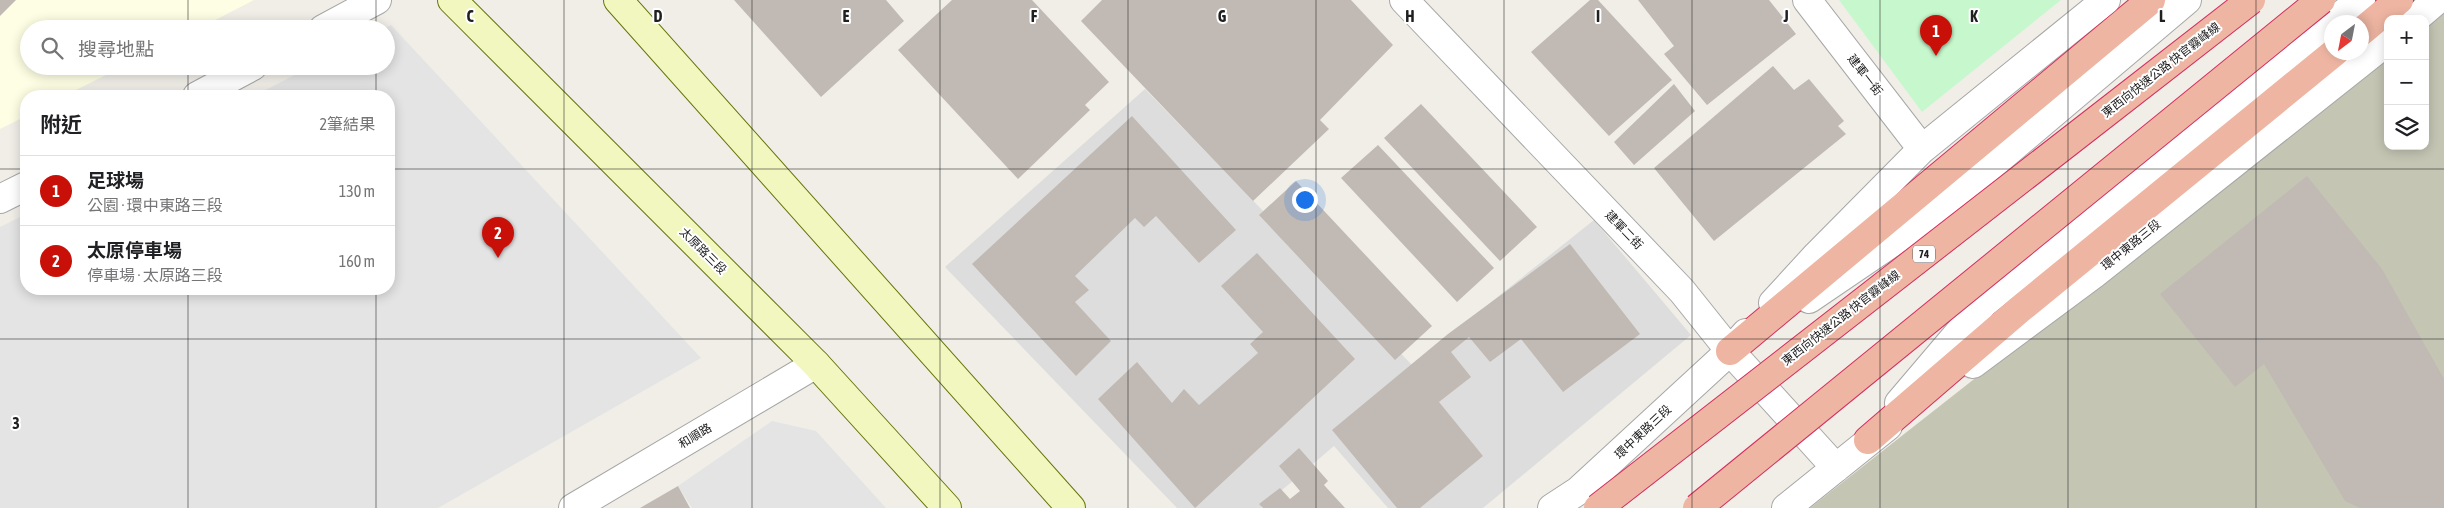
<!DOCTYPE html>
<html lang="zh-TW">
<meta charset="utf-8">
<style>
body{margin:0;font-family:"Asap Condensed","Noto Sans TC",sans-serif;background:#f6f6f6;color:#202124}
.controls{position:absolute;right:15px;top:15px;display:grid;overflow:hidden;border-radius:10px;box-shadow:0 2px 12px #0003}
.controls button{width:45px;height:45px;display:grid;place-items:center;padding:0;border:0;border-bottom:1px solid #e0e0e0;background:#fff;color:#202124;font:25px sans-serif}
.compass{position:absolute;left:2324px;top:15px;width:45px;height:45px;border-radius:50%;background:#fff;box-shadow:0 2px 12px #0003;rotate:212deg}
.you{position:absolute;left:1304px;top:199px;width:18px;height:18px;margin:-12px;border:4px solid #fff;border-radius:50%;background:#1a73e8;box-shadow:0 0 0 8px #1a73e833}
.badge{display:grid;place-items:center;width:32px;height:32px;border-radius:50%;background:#c81008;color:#fff;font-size:16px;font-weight:700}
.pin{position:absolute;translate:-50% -41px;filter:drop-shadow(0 1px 2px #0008)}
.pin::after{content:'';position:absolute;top:26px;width:18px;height:15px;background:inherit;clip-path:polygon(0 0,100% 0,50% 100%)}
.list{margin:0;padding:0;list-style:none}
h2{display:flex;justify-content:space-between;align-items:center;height:65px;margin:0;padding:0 20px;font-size:21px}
h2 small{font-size:16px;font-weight:400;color:#757577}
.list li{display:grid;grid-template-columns:32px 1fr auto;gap:15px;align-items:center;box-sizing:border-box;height:70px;padding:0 20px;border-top:1px solid #e0e0e0}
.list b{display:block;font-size:19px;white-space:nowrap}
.list p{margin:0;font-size:16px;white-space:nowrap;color:#757577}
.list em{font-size:16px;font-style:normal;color:#757577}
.icon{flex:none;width:28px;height:28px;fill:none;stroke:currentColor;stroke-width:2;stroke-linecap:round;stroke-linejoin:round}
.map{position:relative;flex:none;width:2444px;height:508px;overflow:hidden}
.search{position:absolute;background:#fff;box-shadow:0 2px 12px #0003;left:20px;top:20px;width:375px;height:55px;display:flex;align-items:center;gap:12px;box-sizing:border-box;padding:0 18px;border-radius:28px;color:#757577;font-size:19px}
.panel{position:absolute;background:#fff;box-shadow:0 2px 12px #0003;left:20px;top:90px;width:375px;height:205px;border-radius:20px}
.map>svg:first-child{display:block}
.residential{fill:#dedddd}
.education{fill:#fdfee3}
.construction{fill:#c4c5b3}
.park{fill:#c7f8cd}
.parking{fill:#e4e4e4}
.building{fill:#c1bab4}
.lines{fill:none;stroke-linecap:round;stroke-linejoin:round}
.minor-casing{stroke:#a7a7a7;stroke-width:30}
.tertiary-casing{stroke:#a7a7a7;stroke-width:30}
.secondary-casing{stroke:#65750a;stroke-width:30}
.trunk-casing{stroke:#d42e61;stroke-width:30}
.minor{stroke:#fff;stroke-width:28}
.tertiary{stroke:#fff;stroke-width:28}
.secondary{stroke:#f2f7bf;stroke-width:28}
.trunk{stroke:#eeb5a2;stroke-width:28}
.trunk-bridge-casing{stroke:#d42e61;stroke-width:30;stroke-linecap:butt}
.trunk-bridge{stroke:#eeb5a2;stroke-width:28}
.grid{fill:none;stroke:#202020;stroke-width:1;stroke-opacity:0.55}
.labels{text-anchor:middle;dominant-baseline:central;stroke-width:4;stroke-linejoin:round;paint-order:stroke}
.shield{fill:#fff;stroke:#636363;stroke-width:1}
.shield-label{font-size:11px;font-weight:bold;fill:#202020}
.street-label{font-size:12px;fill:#202020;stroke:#fff}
.grid-label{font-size:16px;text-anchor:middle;font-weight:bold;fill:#202020;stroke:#fff;stroke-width:4;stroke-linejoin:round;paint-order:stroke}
</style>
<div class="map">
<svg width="2444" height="508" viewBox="0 0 2444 508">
<rect width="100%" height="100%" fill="#f0eee7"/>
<!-- residential -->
<path class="residential" d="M1145 89 1412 365 1594 220 1691 335 1483 508H1388L1334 446 1261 508H1177L945 267Z"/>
<!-- education -->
<path class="education" d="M0 0H254L198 29H29V66H124L64 96H26V116L0 129Z"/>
<!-- construction -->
<path class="construction" d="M2444 10V508H1810L2388 54V146H2425V24Z"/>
<!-- park -->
<path class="park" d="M1839 0H2061L1922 112Z"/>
<!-- parking -->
<path class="parking" d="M391 25 701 358 438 508H0V227L26 214V289H389V96H254L312 66H386V29H384Z
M772 421 816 431 886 508H692L678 486Z"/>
<!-- building -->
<path class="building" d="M0 0H16L0 16Z
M734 0H886L904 21 821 97Z
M952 0H1032L1109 82 1085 105 1090 110 1018 179 898 50Z
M1102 0H1351L1393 45 1320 120 1329 129 1253 201 1081 21Z
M1590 0H1598L1672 80 1609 136 1531 52Z
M1638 0H1769L1796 34 1707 105 1664 54 1674 46Z
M1773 66 1794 90 1809 79 1844 121 1838 126 1846 134 1714 241 1654 168Z
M1674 84 1695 111 1634 165 1614 142Z
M1421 104 1537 227 1500 261 1384 138Z
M1132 116 1236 230 1199 263 1156 216 1144 227 1135 218 1075 276 1089 290 1075 302 1111 341 1076 376 972 264Z
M1378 145 1494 268 1457 302 1341 178Z
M2307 176 2382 269 2444 379V508H2360L2345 501 2264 364 2235 387 2160 294Z
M1296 181 1432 326 1395 360 1259 215Z
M1570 244 1640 334 1563 392 1521 339 1490 362 1469 337 1451 352 1471 377 1439 402 1483 456 1420 508H1397L1332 430 1448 334Z
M1257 253 1355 359 1195 508 1098 399 1137 362 1172 403 1184 389 1199 405 1258 353 1250 344 1263 332 1221 286Z
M1299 448 1328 481 1324 485 1345 508H1263L1259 504 1280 488 1290 499 1300 491 1279 466Z
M678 486 690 508H640Z"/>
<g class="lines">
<defs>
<path id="minor" d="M1404 0 1682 291 1730 351 1836 468
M1807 0 1922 149
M2415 19 2437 0
M2332 22 2361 0
M1809 299 1934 214 2187 0
M1773 303 1817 255 1922 149 2106 0
M1973 364 2094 274 2388 41
M1899 403 1984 303 2332 23
M573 508 816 364
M1552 508 1578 491 1730 351 1746 333
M1786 508 1888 426"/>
<path id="tertiary" d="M323 29 377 0
M197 96 253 66
M0 199 26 186"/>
<path id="secondary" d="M452 0 816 364 947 508
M618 0 1071 508"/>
<path id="trunk" d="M2362 31 2399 0
M1730 351 2151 0
M1868 440 2019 310 2335 52"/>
</defs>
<!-- minor casing -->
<use href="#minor" class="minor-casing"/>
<!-- tertiary casing -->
<use href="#tertiary" class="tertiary-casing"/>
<!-- secondary casing -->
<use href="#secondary" class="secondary-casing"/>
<!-- trunk casing -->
<use href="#trunk" class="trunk-casing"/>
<!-- minor -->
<use href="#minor" class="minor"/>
<!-- tertiary -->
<use href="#tertiary" class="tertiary"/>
<!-- secondary -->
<use href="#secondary" class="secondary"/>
<!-- trunk -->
<use href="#trunk" class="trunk"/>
<defs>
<path id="trunk-bridge" d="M1598 508 2251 0
M1697 508 2321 0"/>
</defs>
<!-- trunk-bridge casing -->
<use href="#trunk-bridge" class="trunk-bridge-casing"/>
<!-- trunk-bridge -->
<use href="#trunk-bridge" class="trunk-bridge"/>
</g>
<!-- grid -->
<path class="grid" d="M188 0V29M376 0V29M564 0V508M752 0V508M940 0V508M1128 0V508M1316 0V508M1504 0V508M1692 0V508M1880 0V508M2068 0V508M2256 0V508M188 66V96M376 66V96M0 169H26M389 169H2444M188 289V508M376 289V508M0 339H2444"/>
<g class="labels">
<!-- shield labels -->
<rect class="shield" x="1913" y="245.5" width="22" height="17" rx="4"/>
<g class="shield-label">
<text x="1924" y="254">74</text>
</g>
<!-- street labels -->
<g class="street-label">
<text transform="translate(2161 70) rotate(-38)">東西向快速公路 快官霧峰線</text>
<text transform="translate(1865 75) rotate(52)">建軍一街</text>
<text transform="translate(1624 230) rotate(46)">建軍二街</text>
<text transform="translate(2131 245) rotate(-39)">環中東路三段</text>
<text transform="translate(703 251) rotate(45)">太原路三段</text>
<text transform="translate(1841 318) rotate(-38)">東西向快速公路 快官霧峰線</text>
<text transform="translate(1643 432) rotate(-43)">環中東路三段</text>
<text transform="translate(695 436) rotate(-31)">和順路</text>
</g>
</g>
<g class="grid-label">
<text x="470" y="22">C</text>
<text x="658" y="22">D</text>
<text x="846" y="22">E</text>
<text x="1034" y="22">F</text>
<text x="1222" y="22">G</text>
<text x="1410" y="22">H</text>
<text x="1598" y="22">I</text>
<text x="1786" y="22">J</text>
<text x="1974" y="22">K</text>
<text x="2162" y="22">L</text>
<text x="16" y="429">3</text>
</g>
</svg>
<div class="controls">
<button>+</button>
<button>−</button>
<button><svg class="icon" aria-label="layers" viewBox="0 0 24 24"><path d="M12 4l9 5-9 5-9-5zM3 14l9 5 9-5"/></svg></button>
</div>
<svg class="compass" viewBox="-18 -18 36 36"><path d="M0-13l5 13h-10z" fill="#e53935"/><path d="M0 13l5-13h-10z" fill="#757577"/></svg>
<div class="you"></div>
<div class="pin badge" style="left:1936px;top:56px">1</div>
<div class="pin badge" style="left:498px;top:258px">2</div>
<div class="search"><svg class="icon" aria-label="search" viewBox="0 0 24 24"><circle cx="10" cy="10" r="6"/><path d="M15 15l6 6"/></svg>搜尋地點</div>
<section class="panel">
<h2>附近<small>2筆結果</small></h2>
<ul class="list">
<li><span class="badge">1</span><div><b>足球場</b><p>公園 · 環中東路三段</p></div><em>130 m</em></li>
<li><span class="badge">2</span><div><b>太原停車場</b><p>停車場 · 太原路三段</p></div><em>160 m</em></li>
</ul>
</section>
</div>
